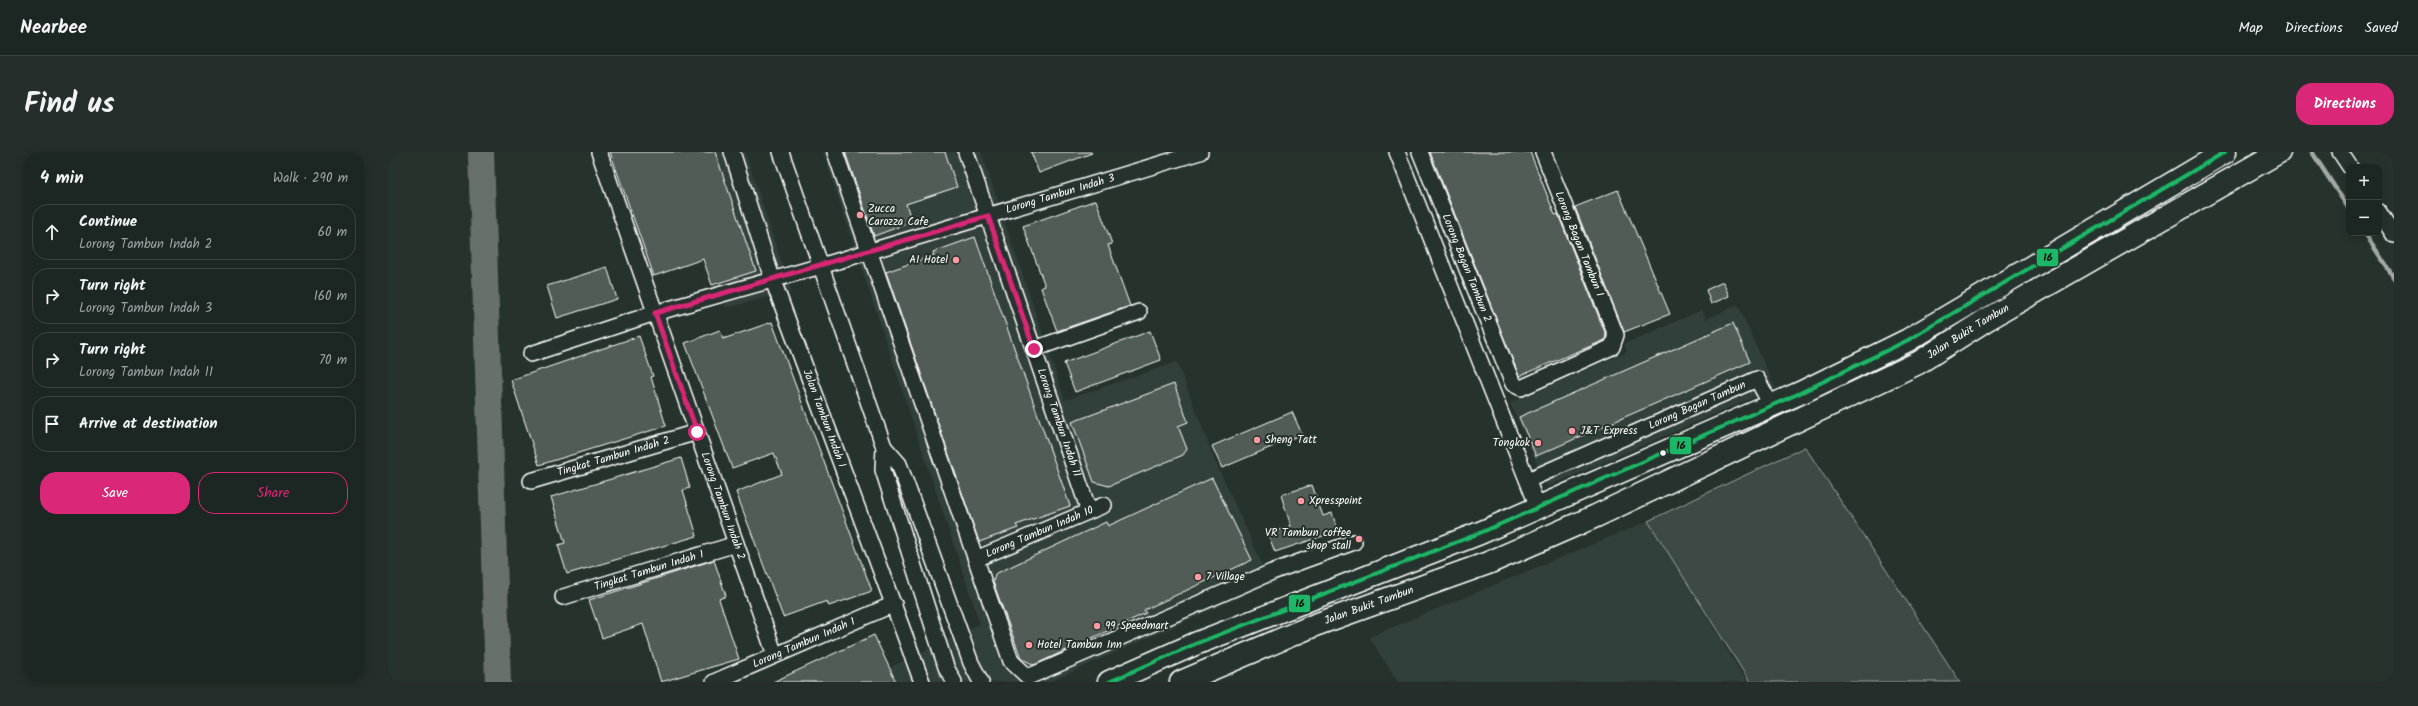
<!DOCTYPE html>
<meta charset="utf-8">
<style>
body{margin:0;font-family:Kalam,sans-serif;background:#252e2a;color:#f1f3f6}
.controls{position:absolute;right:12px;top:12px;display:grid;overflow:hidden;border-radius:8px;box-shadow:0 2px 10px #0003}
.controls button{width:36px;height:36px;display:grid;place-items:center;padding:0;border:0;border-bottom:1px solid #3a4340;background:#1c2622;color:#f1f3f6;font:20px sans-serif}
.stop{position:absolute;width:12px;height:12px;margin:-9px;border:3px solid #db2777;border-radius:50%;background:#fff}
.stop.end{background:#db2777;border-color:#fff;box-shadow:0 1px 4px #0008}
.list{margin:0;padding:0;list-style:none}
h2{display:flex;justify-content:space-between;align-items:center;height:52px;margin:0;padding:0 16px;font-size:17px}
h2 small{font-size:13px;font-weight:400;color:#a0a5a5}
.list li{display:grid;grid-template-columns:26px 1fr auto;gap:12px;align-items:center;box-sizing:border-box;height:56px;margin:0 8px 8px;padding:0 8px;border:1px solid #3a4340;border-radius:16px}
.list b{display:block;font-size:15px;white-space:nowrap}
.list p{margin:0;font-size:13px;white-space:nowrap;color:#a0a5a5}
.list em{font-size:13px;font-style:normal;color:#a0a5a5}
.actions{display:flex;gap:8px;padding:12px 16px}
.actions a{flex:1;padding:9px 0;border:1px solid #db2777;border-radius:16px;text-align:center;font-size:14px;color:#db2777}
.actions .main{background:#db2777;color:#fff}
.icon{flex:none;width:22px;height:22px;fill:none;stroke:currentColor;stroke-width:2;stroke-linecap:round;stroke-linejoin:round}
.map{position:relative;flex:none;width:2006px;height:530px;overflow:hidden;border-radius:16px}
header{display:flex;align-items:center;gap:24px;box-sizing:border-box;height:56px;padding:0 20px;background:#1c2622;border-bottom:1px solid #3a4340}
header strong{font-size:19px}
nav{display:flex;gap:22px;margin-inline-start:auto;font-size:14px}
.intro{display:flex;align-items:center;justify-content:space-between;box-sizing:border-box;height:96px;padding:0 24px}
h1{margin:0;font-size:28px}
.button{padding:10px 18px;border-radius:16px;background:#db2777;color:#fff;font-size:14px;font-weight:700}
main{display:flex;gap:24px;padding:0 24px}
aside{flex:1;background:#1c2622;border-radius:16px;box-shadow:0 2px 10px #0003}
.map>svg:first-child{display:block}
.built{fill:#333f3a}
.green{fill:#3e4944;stroke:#9ea4a2}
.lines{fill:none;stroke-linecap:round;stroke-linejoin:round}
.stream{stroke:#a4a9a7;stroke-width:4.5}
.river{stroke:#67706c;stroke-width:26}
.building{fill:#515c57;stroke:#fff}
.minor-casing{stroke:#fff;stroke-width:18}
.primary-casing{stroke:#fff;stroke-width:25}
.minor{stroke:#26332d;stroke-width:15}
.primary{stroke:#26332d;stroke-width:22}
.bus-1-casing{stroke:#26332d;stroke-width:7}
.bus-1{stroke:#1ab867;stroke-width:4}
.route{stroke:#db2777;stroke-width:5}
.poi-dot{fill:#ff9aa2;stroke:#26332d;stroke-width:1.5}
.bus-dot{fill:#fff;stroke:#26332d;stroke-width:1.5}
.labels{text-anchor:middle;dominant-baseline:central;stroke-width:4;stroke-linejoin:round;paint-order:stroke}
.street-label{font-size:11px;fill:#fff;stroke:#26332d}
.poi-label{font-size:11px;fill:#fff;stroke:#26332d;text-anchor:start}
.line-badge{stroke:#26332d;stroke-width:1.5}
.pale-badge-label{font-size:11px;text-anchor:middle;font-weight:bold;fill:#111}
</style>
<header>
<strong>Nearbee</strong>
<nav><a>Map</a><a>Directions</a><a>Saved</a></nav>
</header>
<div class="intro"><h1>Find us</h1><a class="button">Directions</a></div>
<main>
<aside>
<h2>4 min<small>Walk · 290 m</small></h2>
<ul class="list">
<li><svg class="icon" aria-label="ahead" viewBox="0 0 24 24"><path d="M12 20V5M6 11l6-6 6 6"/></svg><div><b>Continue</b><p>Lorong Tambun Indah 2</p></div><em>60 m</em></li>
<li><svg class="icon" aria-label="right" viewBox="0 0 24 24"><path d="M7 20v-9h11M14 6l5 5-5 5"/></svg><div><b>Turn right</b><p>Lorong Tambun Indah 3</p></div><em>160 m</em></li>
<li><svg class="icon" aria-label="right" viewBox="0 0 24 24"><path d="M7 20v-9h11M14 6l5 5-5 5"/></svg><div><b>Turn right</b><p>Lorong Tambun Indah 11</p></div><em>70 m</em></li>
<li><svg class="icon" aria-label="arrive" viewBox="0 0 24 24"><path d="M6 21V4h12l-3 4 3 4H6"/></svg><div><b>Arrive at destination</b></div></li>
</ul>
<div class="actions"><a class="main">Save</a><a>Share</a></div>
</aside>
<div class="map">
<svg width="2006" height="530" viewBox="0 0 2006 530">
<rect width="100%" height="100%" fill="#26332d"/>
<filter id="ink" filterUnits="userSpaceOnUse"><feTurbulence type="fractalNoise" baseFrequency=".025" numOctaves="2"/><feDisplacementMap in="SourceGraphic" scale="8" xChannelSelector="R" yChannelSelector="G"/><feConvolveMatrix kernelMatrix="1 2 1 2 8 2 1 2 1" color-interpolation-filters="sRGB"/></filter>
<g filter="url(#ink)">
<!-- built -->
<path class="built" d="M283 0H357L403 139 338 156Z
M435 0H593L677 248 789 210 827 309 883 431 661 530H472L592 472Z
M1350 153 1387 236 1159 335 1122 251 1239 200 1236 192 1314 158 1318 167Z
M1260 369 1359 530H1010L981 485Z"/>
<!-- green -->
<path class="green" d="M1417 295 1572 530H1362L1260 369Z"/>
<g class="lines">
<!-- stream -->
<path class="stream" d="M1924 0 1961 57
M1977 81 2006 126"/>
<!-- river -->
<path class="river" d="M93 0 110 530"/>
</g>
<!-- building -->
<path class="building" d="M222 0H327L368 119 324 133 315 107 266 124Z
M457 0H557L569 35 518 52 524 70 486 84Z
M643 0H703L704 1 651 21Z
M1042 0H1142L1167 63 1170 62 1218 183 1217 188 1131 224Z
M1230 38 1282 162 1236 180 1187 55Z
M708 48 724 92 720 93 742 154 669 179 653 136 657 134 635 74Z
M587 85 682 354 628 373 630 376 591 390 498 120 546 103 545 100Z
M219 115 229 147 169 166 159 134Z
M1335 130 1341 144 1323 152 1318 138Z
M384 170 484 439 441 454 439 449 395 465 348 340 394 322 386 301 344 316 297 191 332 178 335 187Z
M1345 171 1362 210 1148 304 1131 265Z
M762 179 773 208 687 240 676 211Z
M251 184 265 224 263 225 278 274 151 313 123 228Z
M786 232 800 270 790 274 799 297 795 303 721 334 706 330 684 270Z
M904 260 914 282 834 316 824 294Z
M293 306 302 336 295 338 309 384 179 422 170 393 177 391 163 345Z
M824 326 864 408 756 458 758 461 646 513 633 506 605 430 607 422 718 370 720 374Z
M924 333 935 364 944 361 950 379 887 400 880 382 903 374 893 343Z
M326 408 338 444 331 447 351 507 273 530 255 472 214 486 201 448Z
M486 483 508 530H385Z"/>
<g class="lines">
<defs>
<g id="minor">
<path id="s1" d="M211 0 387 503"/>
<path id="s2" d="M344 0 384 126 534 530"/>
<path d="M393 0 496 295 495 318 558 515 566 530"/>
<path d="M447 0 623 509 640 525 884 420 966 390"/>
<path id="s3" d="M578 0 701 359"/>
<path d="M1009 0 1150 355"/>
<path id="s4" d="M1032 0 1125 232 1133 236 1224 195 1228 183 1155 0"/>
<path d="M1952 0 1962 15"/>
<path d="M1991 60 2006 83"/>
<path d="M646 197 751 160"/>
<path id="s5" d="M143 202 267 161 433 114 812 0"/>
<path d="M496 295 511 312 583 511 593 530"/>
<path id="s6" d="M1140 328 1369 227 1383 253"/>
<path id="s7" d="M143 329 309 280"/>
<path id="s8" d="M588 407 716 353"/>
<path id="s9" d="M175 445 348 392"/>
<path id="s10" d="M326 530 506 452"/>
</g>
<g id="primary">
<path d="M721 530 807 492 1092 381 1412 241 1520 188 1837 0"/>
<path id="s11" d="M793 530 927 473 1100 411 1208 364 1530 211 1598 168 1891 0"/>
</g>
</defs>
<!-- minor casing -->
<use href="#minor" class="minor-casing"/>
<!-- primary casing -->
<use href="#primary" class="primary-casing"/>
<!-- minor -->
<use href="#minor" class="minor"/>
<!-- primary -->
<use href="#primary" class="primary"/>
<defs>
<path id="bus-1" d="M721 530 807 492 1092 381 1412 241 1520 188 1837 0"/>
</defs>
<!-- bus-1 casing -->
<use href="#bus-1" class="bus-1-casing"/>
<!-- bus-1 -->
<use href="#bus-1" class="bus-1"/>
</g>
</g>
<g class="lines" filter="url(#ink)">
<!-- route -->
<path class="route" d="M309 280 267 161 600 64 646 197"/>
</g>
<!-- markers -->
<g class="poi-dot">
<circle cx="472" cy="63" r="4"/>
<circle cx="568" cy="108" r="4"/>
<circle cx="1184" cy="279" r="4"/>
<circle cx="869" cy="288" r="4"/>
<circle cx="1150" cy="291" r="4"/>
<circle cx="913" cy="349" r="4"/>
<circle cx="971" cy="387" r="4"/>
<circle cx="810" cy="425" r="4"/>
<circle cx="709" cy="474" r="4"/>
<circle cx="641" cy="493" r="4"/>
</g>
<circle class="bus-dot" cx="1275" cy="301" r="3.5"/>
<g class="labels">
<!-- street labels -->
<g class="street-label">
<text stroke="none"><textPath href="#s5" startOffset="553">Lorong Tambun Indah 3</textPath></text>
<text transform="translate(1191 92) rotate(68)">Lorong Bagan Tambun 1</text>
<text stroke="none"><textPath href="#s4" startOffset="125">Lorong Bagan Tambun 2</textPath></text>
<text stroke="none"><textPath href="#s11" startOffset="863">Jalan Bukit Tambun</textPath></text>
<text stroke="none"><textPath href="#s6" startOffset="185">Lorong Bagan Tambun</textPath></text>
<text stroke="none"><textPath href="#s2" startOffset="282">Jalan Tambun Indah 1</textPath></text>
<text stroke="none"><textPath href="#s3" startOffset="286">Lorong Tambun Indah 11</textPath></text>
<text stroke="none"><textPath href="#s7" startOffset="86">Tingkat Tambun Indah 2</textPath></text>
<text stroke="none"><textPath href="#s1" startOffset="375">Lorong Tambun Indah 2</textPath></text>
<text stroke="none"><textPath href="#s8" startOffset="69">Lorong Tambun Indah 10</textPath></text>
<text stroke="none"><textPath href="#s9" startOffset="90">Tingkat Tambun Indah 1</textPath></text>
<text stroke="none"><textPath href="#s11" startOffset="203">Jalan Bukit Tambun</textPath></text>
<text stroke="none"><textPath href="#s10" startOffset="98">Lorong Tambun Indah 1</textPath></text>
</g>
<!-- poi labels -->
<g class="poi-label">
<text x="480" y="57">Zucca<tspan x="480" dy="13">Carozza Cafe</tspan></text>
<text x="560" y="108" text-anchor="end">A1 Hotel</text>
<text x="1192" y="279">J&amp;T Express</text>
<text x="877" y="288">Sheng Tatt</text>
<text x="1142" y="291" text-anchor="end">Tongkok</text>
<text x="921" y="349">Xpresspoint</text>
<text x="963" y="381" text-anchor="end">VR Tambun coffee<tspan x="963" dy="13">shop stall</tspan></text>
<text x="818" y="425">7 Village</text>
<text x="717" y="474">99 Speedmart</text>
<text x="649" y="493">Hotel Tambun Inn</text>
</g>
</g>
<g class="line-badge">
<rect x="1648" y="96" width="23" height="19" rx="4" fill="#1ab867"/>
<rect x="1281" y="284" width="23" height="19" rx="4" fill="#1ab867"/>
<rect x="900" y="442" width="23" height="19" rx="4" fill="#1ab867"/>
</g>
<g class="pale-badge-label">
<text x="1660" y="109">16</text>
<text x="1293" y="297">16</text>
<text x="912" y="455">16</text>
</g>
</svg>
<div class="controls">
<button>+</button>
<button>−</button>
</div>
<div class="stop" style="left:309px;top:280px"></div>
<div class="stop end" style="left:646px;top:197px"></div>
</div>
</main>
